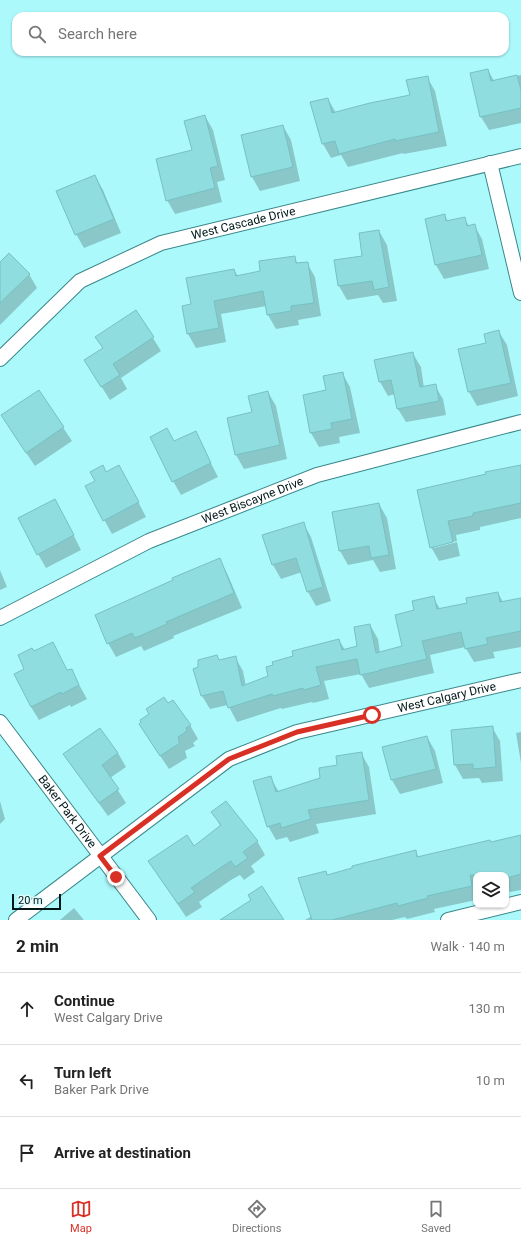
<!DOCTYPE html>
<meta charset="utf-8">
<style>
body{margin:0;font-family:Roboto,sans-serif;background:#f2f2f2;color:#222}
.controls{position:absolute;right:12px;bottom:12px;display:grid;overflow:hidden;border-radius:8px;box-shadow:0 1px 3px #0004}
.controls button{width:36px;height:36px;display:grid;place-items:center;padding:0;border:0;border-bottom:1px solid #e0e0e0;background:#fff;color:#222;font:20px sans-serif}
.scale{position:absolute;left:12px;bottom:10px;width:49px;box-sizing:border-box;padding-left:4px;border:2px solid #011718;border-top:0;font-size:11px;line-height:14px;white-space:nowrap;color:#011718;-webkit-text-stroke:3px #e0fdfe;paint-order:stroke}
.stop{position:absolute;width:12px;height:12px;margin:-9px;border:3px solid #d93025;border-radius:50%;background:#fff}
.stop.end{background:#d93025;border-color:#fff;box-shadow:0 1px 4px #0008}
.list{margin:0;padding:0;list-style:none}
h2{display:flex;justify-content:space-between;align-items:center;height:52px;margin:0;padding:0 16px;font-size:17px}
h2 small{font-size:13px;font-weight:400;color:#767676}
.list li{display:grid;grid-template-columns:26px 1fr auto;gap:12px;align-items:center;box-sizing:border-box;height:72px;padding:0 16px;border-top:1px solid #e0e0e0}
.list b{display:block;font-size:15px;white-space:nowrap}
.list p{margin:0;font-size:13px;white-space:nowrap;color:#767676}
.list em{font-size:13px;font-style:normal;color:#767676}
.icon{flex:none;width:22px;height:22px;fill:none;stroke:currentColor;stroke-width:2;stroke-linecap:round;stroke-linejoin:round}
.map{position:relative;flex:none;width:521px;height:920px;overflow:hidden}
.search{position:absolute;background:#fff;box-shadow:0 1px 3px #0004;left:12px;right:12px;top:12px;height:44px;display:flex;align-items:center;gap:10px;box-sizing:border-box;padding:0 14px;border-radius:12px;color:#767676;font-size:15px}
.sheet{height:268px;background:#fff}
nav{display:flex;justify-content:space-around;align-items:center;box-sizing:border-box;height:56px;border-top:1px solid #e0e0e0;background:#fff;font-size:11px;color:#767676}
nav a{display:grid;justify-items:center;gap:2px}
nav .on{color:#d93025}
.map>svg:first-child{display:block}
.shadow{fill:#0003}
.building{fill:#90dddf;stroke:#75c1c3}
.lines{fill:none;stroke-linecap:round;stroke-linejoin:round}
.minor-casing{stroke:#3a878a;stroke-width:16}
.minor{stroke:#fff;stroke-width:14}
.route{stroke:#d93025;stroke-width:5}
.labels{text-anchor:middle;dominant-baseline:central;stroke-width:3.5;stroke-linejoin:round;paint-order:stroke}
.street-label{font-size:12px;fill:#011718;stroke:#e0fdfe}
</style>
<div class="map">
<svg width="521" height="920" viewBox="0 0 521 920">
<rect width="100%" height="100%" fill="#acf9fc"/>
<!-- shadow -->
<path class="shadow" d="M488 70 494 81 521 75V123L489 130 481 117Z
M427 77 435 91 447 146 404 154 403 153 348 167 341 155 331 158 323 144 312 103 328 99 336 113 411 96Z
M205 116 213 130 225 180 217 182 222 202 175 214 167 200 193 151Z
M283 126 291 140 300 181 260 191 252 177Z
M95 176 103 190 121 233 84 248 76 234Z
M445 215 448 222 464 218 469 226 474 225 482 239 489 269 444 279 436 265Z
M379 231 387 245 397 301 383 303 378 295 347 300 339 286 335 261 364 256Z
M294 257 298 264 307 263 315 277 321 316 298 320 299 325 276 329 268 315 266 306 221 314 226 342 196 348 188 334 183 307 192 305 234 270 238 276 261 272Z
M0 264 29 274 37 288 0 325Z
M499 332 507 345 518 396 477 406 469 392Z
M96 337 153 338 161 351 121 378 127 389 110 400 85 361 103 349Z
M413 354 421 367 424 388 435 386 443 399 446 415 406 422 398 409 395 394 388 396 380 382Z
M342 373 350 387 360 433 339 437 340 443 319 447 311 433 304 396 327 391Z
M39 391 72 441 35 466 10 429Z
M268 392 276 406 287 459 244 469 236 455Z
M195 432 218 477 181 495 173 481 174 442Z
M521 466V518L480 527V530L456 535 457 541 434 546V548L457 542 460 556 439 561 431 547 418 491Z
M106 473 127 480 146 517 112 534 86 487 96 482Z
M379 504 387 518 396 569 380 572 373 560 348 565 340 551 333 513Z
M63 514 81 550 46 568 38 554Z
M303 523 311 537 331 601 316 606 308 592 302 572 281 579 273 565Z
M219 559 227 573 242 608 173 636 174 638 144 651 141 646 116 657 108 643Z
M0 570 7 587 0 590Z
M498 593 503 602 521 599V647L493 652 495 658 474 662 465 647 430 655 434 673 369 688 361 674 324 681 329 699 313 703 312 702 282 709 281 708 237 722 228 705 210 709 202 696 219 661 235 657 243 671 246 686 269 676 295 657 339 640 345 650 359 647 370 625 378 639 380 653 403 647 415 611 433 597 440 609 468 604Z
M34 652 67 671 71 670 87 699 71 707 70 705 39 720 31 707 26 669Z
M167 704 190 725 198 739 193 743 195 746 185 751 187 758 169 769 148 738Z
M492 727 500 741 503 781 482 783 479 778 463 779 455 765 452 731Z
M100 729 118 753 126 767 110 778 126 803 108 816 73 768 65 754Z
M521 732V763L516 733Z
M427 737 435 751 443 783 400 794 392 780 384 747Z
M361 753 369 767 376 814 316 824 319 833 290 842 287 837 276 840 268 826 270 777 279 792 321 779 338 765Z
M0 801 5 819 0 824Z
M213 813 257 841 265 855 251 866 255 872 244 880 240 875 231 880 199 902 202 907 186 917 149 861 194 847 221 827Z
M521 836V890L510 892 508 889H506V875H476V900L434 909 435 912 407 919 405 917 392 920H305L312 916 326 872 328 876 415 851 419 857 491 843Z
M74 908 84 920H60Z"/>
<!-- building -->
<path class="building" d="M488 69 491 81 517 75 521 90V108L480 117 470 73Z
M428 76 439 132 395 141V139L339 154 335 141 322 144 310 102 328 98 332 113 370 103 410 95 406 80Z
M205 115 218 166 210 168 215 188 166 201 156 159 192 150 184 121Z
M283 125 293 167 251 177 241 135Z
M95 175 114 219 75 235 56 191Z
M445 214 446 221 465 217 467 226 475 224 482 255 435 265 425 219Z
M379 230 389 287 374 290 372 281 338 286 334 260 362 256 359 233Z
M9 253 30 274 0 303V262Z
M295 256 296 263 308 262 314 303 291 306V311L267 315 263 291 214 301 219 328 187 334 182 306 191 304 186 278 234 269 236 276 260 271 259 261Z
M136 310 154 337 113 364 120 375 101 387 84 360 103 348 95 337Z
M499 330 511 383 468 392 458 349 486 343 484 334Z
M413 352 420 387 436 384 439 401 397 409 391 380 379 382 374 360Z
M343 372 352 419 331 423 332 429 310 433 303 395 326 390 323 376Z
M39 390 64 427 26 453 1 415Z
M268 391 280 445 235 455 227 418 252 412 248 396Z
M167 428 174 441 196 431 211 463 172 482 150 437Z
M103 465 106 472 119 465 139 502 103 521 85 486 95 481 90 472Z
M521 465V503L473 513V516L448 521 453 542 430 548 417 490 486 474 485 472Z
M55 499 74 535 37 555 18 518Z
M379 503 389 555 371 558 369 546 339 551 332 512Z
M304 522 323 587 307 592 296 558 272 565 262 535Z
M220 558 234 593 166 622 167 624 135 638 132 633 107 644 95 615 173 580 172 578Z
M498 592 500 602 521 598V631L486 638 488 644 465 649 461 632 422 641 427 659 379 670V671L360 675 357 659 316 667 321 685 304 690 303 688 273 696 272 694 228 708 223 691 201 696 193 669 198 667V660L217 655 219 660 236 656 242 686 268 676 266 667 273 665 272 662 293 656 292 651 339 639 342 650 357 646 354 627 370 624 376 653 402 646 395 615 414 610 412 601 434 596 437 609 467 603 466 598Z
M53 642 67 670 72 669 79 685 62 694 61 692 31 707 14 674 24 669 18 655 32 648 34 651Z
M164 697 168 703 173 700 191 725 186 728 187 731 178 737 179 739 178 740 180 743 160 756 139 724 141 722 140 720 149 714 146 709Z
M493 726 496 767 473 769V764L454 765 451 730Z
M100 728 118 753 102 765 119 789 99 803 63 754Z
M427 736 436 769 391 780 382 747Z
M362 752 369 800 308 810 311 819 281 828 280 823 267 827 253 781 271 776 276 792 320 778 319 768 337 765 336 756Z
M226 801 258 841 243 852 248 858 235 867 231 861 223 866 191 888 195 892 178 904 148 861 187 835 194 846 221 825 211 812Z
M521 835V874L506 878V875H470L472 886 427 896 428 898 398 906 397 903 332 920H312L298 878 326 871 327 875 352 868V866L416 850 417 857 490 840 491 842Z
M262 886 284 920H220L251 900 248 895Z"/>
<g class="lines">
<defs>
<g id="minor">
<path d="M490 163 521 293"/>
<path id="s1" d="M0 359 80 281 161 243 521 156"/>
<path id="s2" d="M0 618 149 541 317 475 521 422"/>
<path id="s3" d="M0 722 149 920"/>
<path id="s4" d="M16 920 229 759 297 732 521 680"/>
<path d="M448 920 521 902"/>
</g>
</defs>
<!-- minor casing -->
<use href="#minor" class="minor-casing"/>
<!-- minor -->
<use href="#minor" class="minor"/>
</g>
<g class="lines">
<!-- route -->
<path class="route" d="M116 877 100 856 229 759 297 732 372 715"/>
</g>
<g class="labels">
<!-- street labels -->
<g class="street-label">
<text stroke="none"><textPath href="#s1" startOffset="286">West Cascade Drive</textPath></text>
<text stroke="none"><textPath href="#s2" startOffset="279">West Biscayne Drive</textPath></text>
<text stroke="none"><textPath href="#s4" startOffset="494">West Calgary Drive</textPath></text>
<text stroke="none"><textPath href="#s3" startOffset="112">Baker Park Drive</textPath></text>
</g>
</g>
</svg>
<div class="controls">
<button><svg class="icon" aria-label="layers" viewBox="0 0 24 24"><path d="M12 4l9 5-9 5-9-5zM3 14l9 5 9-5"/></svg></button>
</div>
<div class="scale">20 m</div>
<div class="stop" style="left:372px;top:715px"></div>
<div class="stop end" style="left:116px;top:877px"></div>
<div class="search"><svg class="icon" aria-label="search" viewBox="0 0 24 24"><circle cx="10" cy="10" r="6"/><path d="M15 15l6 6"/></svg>Search here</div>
</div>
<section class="sheet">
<h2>2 min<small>Walk · 140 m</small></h2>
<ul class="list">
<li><svg class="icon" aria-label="ahead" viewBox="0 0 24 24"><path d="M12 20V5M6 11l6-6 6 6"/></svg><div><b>Continue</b><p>West Calgary Drive</p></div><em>130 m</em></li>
<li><svg class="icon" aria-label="left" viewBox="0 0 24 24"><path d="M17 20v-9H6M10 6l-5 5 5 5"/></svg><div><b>Turn left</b><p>Baker Park Drive</p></div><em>10 m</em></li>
<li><svg class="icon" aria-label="arrive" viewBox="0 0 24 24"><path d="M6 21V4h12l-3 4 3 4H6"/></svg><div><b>Arrive at destination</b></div></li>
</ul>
</section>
<nav>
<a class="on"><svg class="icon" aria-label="map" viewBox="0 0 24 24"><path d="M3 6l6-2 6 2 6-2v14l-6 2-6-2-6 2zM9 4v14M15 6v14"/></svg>Map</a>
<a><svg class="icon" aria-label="directions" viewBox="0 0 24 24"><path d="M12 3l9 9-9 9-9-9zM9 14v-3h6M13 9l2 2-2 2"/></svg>Directions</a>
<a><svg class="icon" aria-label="saved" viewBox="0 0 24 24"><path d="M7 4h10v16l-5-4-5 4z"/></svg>Saved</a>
</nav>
